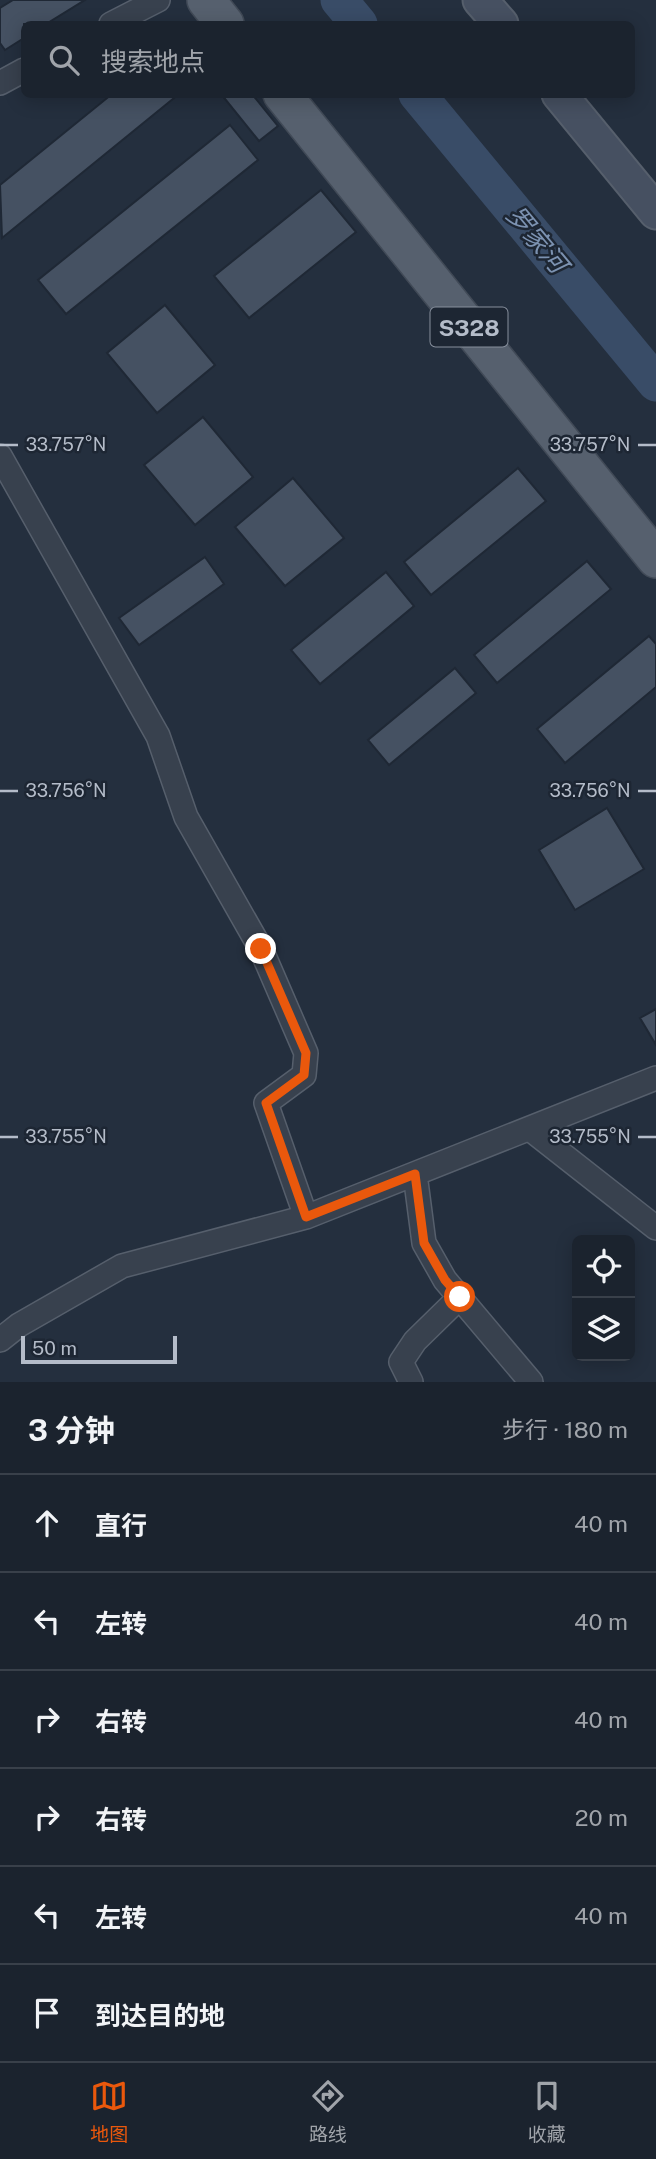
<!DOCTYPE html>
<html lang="zh">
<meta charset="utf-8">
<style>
body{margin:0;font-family:"Public Sans","Noto Sans SC",sans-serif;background:#242b36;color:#f1f3f6}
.controls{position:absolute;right:21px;bottom:21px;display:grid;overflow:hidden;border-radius:10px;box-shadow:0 4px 18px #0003}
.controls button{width:63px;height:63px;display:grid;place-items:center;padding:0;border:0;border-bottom:2px solid #39404a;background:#1b232e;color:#f1f3f6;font:35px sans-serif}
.scale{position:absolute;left:21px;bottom:18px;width:156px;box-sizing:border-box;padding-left:7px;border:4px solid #b4bcc9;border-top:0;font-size:19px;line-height:24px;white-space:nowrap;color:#b4bcc9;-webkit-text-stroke:5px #1d2633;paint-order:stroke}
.stop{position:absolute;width:21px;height:21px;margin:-16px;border:5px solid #ea580c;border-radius:50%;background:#fff}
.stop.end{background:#ea580c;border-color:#fff;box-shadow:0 2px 7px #0008}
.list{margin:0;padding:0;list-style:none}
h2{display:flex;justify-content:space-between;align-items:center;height:91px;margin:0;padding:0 28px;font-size:30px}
h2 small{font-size:23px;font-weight:400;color:#a0a4aa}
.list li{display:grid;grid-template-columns:46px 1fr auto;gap:21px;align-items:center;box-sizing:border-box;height:98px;padding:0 28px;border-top:2px solid #39404a}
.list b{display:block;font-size:26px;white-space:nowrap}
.list em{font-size:23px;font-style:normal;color:#a0a4aa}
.icon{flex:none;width:38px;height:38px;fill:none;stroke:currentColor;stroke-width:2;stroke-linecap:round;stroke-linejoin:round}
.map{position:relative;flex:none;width:656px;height:1382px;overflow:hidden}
.search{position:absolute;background:#1b232e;box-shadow:0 4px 18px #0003;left:21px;right:21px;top:21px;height:77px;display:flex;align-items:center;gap:18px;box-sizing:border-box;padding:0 24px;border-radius:10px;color:#a0a4aa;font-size:26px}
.sheet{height:679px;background:#1b232e}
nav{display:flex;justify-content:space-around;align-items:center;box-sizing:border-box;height:98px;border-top:2px solid #39404a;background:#1b232e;font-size:19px;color:#a0a4aa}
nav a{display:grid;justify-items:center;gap:4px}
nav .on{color:#ea580c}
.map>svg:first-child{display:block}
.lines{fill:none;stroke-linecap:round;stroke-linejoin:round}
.river{stroke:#394c67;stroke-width:37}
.building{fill:#455162;stroke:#1f2835;stroke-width:2}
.minor-casing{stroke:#565f6c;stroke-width:26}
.secondary-casing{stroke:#565f6c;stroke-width:37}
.primary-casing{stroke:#414a57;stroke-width:40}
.minor{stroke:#38414e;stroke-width:23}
.secondary{stroke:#465061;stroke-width:33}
.primary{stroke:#56606e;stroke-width:37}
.route{stroke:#ea580c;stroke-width:9}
.ticks{fill:none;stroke:#b4bcc9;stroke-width:2.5}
.labels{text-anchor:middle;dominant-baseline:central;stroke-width:5;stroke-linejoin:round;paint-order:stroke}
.shield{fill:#1d2633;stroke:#878f9c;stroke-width:2}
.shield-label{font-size:23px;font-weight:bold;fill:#b4bcc9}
.water-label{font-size:26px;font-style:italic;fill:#7c92b1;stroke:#1d2633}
.ticks-label{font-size:18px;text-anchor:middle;fill:#b4bcc9;stroke:#1d2633;stroke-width:5;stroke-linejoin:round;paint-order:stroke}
</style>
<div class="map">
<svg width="656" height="1382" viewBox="0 0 656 1382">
<rect width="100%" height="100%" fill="#242f3e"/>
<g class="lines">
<!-- river -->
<path class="river" d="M339 0 359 24
M417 94 656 383"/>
</g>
<!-- building -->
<path class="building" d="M13 0H85L46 24H24V38L5 50 0 43V8Z
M112 94H179L2 238 0 185Z
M221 94H252L278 126 259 141Z
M230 125 258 160 66 314 38 280Z
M321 190 356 232 249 318 214 276Z
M165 305 215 365 157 413 107 353Z
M203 417 253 477 195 525 144 465Z
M518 468 546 501 431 595 404 562Z
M293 478 344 538 285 586 235 527Z
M205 557 224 584 139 645 119 618Z
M587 561 611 589 497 683 474 655Z
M386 572 414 606 320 684 291 650Z
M649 636 656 644V687L565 763 537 729Z
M455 668 476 693 389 765 368 740Z
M607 808 644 869 575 910 539 850Z
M656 1009V1045L640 1018Z"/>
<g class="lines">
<defs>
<path id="minor" d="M111 24 158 0
M0 83 24 70
M0 456 158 736 186 817 261 949 306 1053 304 1075 266 1103 306 1217
M530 1129 656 1228
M415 1174 424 1243 445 1280 531 1382
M0 1340 19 1325 122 1266 306 1217 656 1078
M411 1382 401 1362 415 1341 460 1297"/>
<path id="secondary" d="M480 0 501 24
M559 94 656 212"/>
<path id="primary" d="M206 0 225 24
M282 94 656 559"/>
</defs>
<!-- minor casing -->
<use href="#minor" class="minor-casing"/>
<!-- secondary casing -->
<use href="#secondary" class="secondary-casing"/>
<!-- primary casing -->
<use href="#primary" class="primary-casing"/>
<!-- minor -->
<use href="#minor" class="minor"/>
<!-- secondary -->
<use href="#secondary" class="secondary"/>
<!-- primary -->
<use href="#primary" class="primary"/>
</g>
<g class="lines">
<!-- route -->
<path class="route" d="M261 949 306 1053 304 1075 266 1103 306 1217 415 1174 424 1243 445 1280 460 1297"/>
</g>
<!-- ticks -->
<path class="ticks" d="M0 445H18M638 445H656M0 791H18M638 791H656M0 1137H18M638 1137H656"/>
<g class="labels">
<!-- shield labels -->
<rect class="shield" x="430.5" y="307.5" width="77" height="39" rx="5"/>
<g class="shield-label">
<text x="469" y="327">S328</text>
</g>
<!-- water labels -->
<g class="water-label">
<text transform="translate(537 239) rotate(50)">罗家河</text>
</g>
</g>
<g class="ticks-label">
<text x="66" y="451">33.757°N</text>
<text x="590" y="451">33.757°N</text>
<text x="66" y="797">33.756°N</text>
<text x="590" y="797">33.756°N</text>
<text x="66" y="1143">33.755°N</text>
<text x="590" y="1143">33.755°N</text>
</g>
</svg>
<div class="controls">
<button><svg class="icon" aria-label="locate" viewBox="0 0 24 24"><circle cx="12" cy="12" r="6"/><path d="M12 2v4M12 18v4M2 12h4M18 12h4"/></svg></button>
<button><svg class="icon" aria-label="layers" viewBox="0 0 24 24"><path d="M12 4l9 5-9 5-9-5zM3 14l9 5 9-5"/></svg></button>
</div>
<div class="scale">50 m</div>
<div class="stop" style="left:460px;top:1297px"></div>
<div class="stop end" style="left:261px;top:949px"></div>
<div class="search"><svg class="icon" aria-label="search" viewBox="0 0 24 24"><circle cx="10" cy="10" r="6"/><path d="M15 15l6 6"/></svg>搜索地点</div>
</div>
<section class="sheet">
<h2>3 分钟<small>步行 · 180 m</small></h2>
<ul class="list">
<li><svg class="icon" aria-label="ahead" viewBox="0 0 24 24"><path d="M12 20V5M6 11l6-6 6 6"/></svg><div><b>直行</b></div><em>40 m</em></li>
<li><svg class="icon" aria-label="left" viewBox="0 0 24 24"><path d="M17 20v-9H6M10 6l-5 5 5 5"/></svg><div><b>左转</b></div><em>40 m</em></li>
<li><svg class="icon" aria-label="right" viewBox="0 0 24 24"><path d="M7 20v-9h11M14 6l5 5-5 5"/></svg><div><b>右转</b></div><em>40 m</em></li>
<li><svg class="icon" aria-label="right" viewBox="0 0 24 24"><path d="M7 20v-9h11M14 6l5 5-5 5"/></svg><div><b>右转</b></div><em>20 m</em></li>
<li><svg class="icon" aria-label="left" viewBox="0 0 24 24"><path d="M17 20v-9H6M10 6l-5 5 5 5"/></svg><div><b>左转</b></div><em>40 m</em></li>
<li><svg class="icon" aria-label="arrive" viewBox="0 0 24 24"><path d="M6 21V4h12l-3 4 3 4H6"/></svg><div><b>到达目的地</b></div></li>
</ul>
</section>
<nav>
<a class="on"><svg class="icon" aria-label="map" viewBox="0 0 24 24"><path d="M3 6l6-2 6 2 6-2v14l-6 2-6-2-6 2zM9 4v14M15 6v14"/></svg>地图</a>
<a><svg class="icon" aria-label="directions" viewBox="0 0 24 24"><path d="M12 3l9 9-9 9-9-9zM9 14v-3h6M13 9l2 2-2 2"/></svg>路线</a>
<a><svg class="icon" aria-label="saved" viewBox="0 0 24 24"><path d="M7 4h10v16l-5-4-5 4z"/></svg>收藏</a>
</nav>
